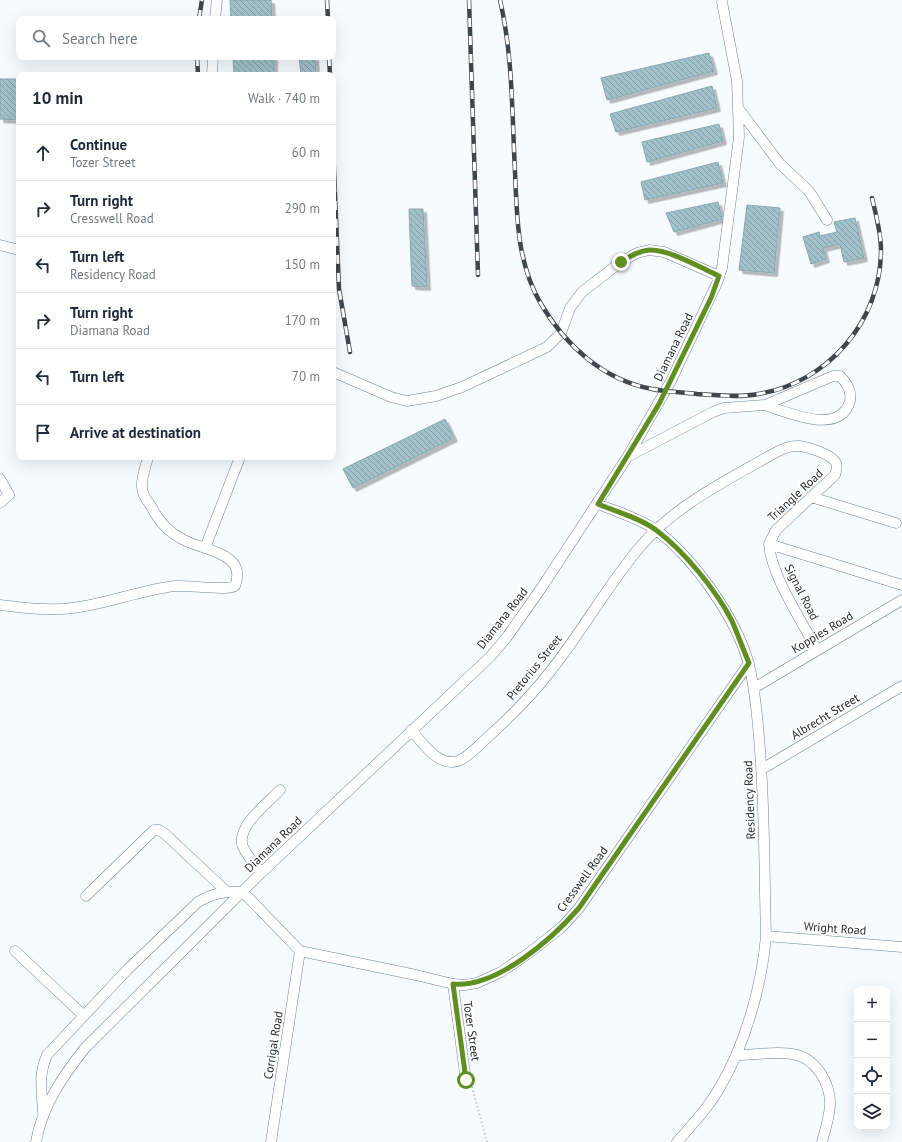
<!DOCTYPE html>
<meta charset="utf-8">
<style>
body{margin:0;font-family:"PT Sans",sans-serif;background:#f6f6f7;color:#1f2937}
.controls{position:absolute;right:12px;bottom:12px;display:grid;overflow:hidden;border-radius:8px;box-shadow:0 4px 16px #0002}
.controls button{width:36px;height:36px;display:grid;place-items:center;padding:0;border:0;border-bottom:1px solid #e0e1e3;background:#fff;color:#1f2937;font:20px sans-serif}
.stop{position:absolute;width:12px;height:12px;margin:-9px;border:3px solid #608e21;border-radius:50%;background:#fff}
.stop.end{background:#608e21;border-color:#fff;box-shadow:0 1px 4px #0008}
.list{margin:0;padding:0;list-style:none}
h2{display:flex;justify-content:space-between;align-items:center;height:52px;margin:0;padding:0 16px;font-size:17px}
h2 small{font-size:13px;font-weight:400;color:#747a83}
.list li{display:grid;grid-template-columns:26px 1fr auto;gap:12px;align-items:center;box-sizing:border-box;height:56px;padding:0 16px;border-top:1px solid #e0e1e3}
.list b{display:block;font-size:15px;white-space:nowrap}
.list p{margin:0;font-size:13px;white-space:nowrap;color:#747a83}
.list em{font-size:13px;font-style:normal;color:#747a83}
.icon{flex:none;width:22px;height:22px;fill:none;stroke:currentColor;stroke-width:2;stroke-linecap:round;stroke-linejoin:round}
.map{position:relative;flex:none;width:902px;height:1142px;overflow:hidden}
.search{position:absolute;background:#fff;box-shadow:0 4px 16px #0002;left:16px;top:16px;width:320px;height:44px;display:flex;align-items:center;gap:10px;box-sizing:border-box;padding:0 14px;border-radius:8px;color:#747a83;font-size:15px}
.panel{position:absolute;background:#fff;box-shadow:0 4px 16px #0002;left:16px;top:72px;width:320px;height:388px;border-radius:8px}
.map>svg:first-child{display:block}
.building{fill:url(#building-back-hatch);stroke:#88a8b0;filter:url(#shadow)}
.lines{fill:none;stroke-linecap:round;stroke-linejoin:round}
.minor-casing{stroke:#6b8494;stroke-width:11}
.path{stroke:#b0b6bb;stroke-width:2;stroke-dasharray:1 3;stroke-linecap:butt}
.minor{stroke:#fff;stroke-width:10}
.rail-casing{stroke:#3f474e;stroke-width:4.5}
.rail{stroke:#fff;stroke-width:3;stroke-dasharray:9;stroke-linecap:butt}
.route{stroke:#608e21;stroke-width:5}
.labels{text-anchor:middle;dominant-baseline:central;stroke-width:3.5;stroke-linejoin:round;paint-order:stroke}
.street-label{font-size:12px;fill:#1b242b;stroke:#fff}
</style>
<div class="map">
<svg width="902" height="1142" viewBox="0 0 902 1142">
<defs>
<pattern id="building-back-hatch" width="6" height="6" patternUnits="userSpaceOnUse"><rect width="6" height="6" fill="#a2c2cb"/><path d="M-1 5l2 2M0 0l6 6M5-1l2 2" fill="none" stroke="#839da5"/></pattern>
<filter id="shadow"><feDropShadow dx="3.5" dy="3.5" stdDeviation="0" flood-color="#0004"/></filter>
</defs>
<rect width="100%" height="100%" fill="#f6fbff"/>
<!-- building -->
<path class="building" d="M230 0H271L272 19H231Z
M709 53 714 71 607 100 601 78Z
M233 57H274V75H234Z
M299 57H315L316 75H301Z
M0 79H19V120L0 119Z
M712 86 717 108 616 132 610 114Z
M719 124 723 141 647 162 642 142Z
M718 162 723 183 645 200 641 182Z
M718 202 722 219 674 232 666 213Z
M747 205 780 208 774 273 739 270Z
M409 209H423L427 287 412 286Z
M855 218 864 258 844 262 840 244 823 248 826 259 811 264 803 237 819 232 820 236 837 232 834 222Z
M445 419 454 438 353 488 343 469Z"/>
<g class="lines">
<defs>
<path id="minor" d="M215 19 217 0
M212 75 213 57
M738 108 780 164 809 191 827 220
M0 245 19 250
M333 372 391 397 407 401 436 396 462 387 547 347 561 333 570 308 582 292 621 262 637 253 649 250 664 252 719 276
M629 456 713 412 724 408 765 405 833 376H840C846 382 852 391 850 401 840 436 789 413 765 405
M0 479 9 495 0 503
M811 497 896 523
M598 504C617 512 639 518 656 530 694 558 737 619 749 665 755 688 757 713 759 737 765 803 764 870 766 936 762 985 745 1045 720 1087 709 1107 692 1125 677 1142
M769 544C771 576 802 621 817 650
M205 548 240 457
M0 605C24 608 49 611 73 608 107 604 140 590 175 586 190 585 225 591 235 586 248 552 203 551 182 539 168 532 158 520 151 506 147 501 142 494 142 487 141 478 146 466 148 457
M754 688 902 600
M411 730C423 743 438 767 458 761 469 757 480 744 489 736 510 717 531 696 549 673 581 633 606 588 639 548 674 506 724 482 771 455 778 451 787 446 796 446 805 445 833 455 836 463 838 467 836 471 835 475L776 530 769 544 902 585
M762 769 902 686
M261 873C256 865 247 856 243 847 235 827 268 803 280 790
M86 896 154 830H159L165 834 226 891
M766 936 902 947
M15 951 83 1015
M453 984 466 1081
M737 1055C755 1055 775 1051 792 1054 816 1057 831 1084 830 1106 829 1118 825 1131 822 1142
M43 1112C42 1090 38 1076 47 1055L128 969 198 902C213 893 226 891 243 892L300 951 416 975 453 984 465 985 477 983 501 972 529 953 562 927 579 908 749 663
M36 1142C42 1106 63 1076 85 1048L261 873 490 657 507 637 542 587 628 456 671 381 717 283 722 268 739 137 737 81 722 2
M271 1142 300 951"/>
</defs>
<!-- minor casing -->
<use href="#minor" class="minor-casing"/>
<!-- path -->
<path class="path" d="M472 1087 487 1142"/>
<!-- minor -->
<use href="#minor" class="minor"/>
<defs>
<path id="rail" d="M327 0 328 19
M469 0 478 275
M500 0C513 56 512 115 515 172 517 218 517 263 541 304 565 345 603 380 652 389 666 392 682 392 697 394 717 395 738 398 758 394 828 383 881 321 881 250 881 232 876 215 872 198
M199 19 202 0
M197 57 198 75
M329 57 330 75
M333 147 339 289 350 352"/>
</defs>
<!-- rail casing -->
<use href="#rail" class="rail-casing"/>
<!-- rail -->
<use href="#rail" class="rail"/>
</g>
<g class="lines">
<!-- route -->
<path class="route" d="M466 1080 453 984C497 988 552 939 579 908L749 663C743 649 738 635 732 621 716 590 684 551 656 530 640 518 617 512 598 504L659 404 711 298 719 276C701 268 669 249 649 250 638 251 629 257 621 262"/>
</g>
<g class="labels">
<!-- street labels -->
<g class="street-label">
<text transform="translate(673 347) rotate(-64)">Diamana Road</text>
<text transform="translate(795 495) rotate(-43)">Triangle Road</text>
<text transform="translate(802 592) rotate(63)">Signal Road</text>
<text transform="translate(502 618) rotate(-52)">Diamana Road</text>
<text transform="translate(822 632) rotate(-31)">Koppies Road</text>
<text transform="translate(534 667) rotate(-51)">Pretorius Street</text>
<text transform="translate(825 716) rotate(-31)">Albrecht Street</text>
<text transform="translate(749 800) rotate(-92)">Residency Road</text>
<text transform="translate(273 844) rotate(-44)">Diamana Road</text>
<text transform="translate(582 879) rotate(-54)">Cresswell Road</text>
<text transform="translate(835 928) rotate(4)">Wright Road</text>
<text transform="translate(472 1031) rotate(82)">Tozer Street</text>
<text transform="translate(273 1045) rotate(-81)">Corrigal Road</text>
</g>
</g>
</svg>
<div class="controls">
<button>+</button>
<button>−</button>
<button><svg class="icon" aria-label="locate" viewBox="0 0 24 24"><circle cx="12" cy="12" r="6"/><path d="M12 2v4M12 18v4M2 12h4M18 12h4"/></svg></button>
<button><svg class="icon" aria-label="layers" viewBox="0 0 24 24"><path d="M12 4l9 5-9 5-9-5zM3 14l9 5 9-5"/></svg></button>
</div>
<div class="stop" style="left:466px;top:1080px"></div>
<div class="stop end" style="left:621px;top:262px"></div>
<div class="search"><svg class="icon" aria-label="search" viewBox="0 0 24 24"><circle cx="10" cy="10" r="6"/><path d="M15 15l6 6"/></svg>Search here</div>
<section class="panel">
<h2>10 min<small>Walk · 740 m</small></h2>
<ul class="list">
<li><svg class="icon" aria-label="ahead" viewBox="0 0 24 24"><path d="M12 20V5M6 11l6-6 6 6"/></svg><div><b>Continue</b><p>Tozer Street</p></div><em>60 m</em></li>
<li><svg class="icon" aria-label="right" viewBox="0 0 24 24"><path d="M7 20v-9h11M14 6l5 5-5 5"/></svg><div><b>Turn right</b><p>Cresswell Road</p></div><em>290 m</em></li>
<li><svg class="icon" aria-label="left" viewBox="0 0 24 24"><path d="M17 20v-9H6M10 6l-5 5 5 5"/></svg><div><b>Turn left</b><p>Residency Road</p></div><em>150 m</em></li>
<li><svg class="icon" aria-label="right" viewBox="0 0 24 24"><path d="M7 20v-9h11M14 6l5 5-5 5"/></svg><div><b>Turn right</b><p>Diamana Road</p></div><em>170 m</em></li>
<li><svg class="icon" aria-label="left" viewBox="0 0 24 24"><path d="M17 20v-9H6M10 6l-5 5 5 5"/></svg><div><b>Turn left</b></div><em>70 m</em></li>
<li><svg class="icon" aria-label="arrive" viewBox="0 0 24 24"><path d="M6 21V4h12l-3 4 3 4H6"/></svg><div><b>Arrive at destination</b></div></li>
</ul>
</section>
</div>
